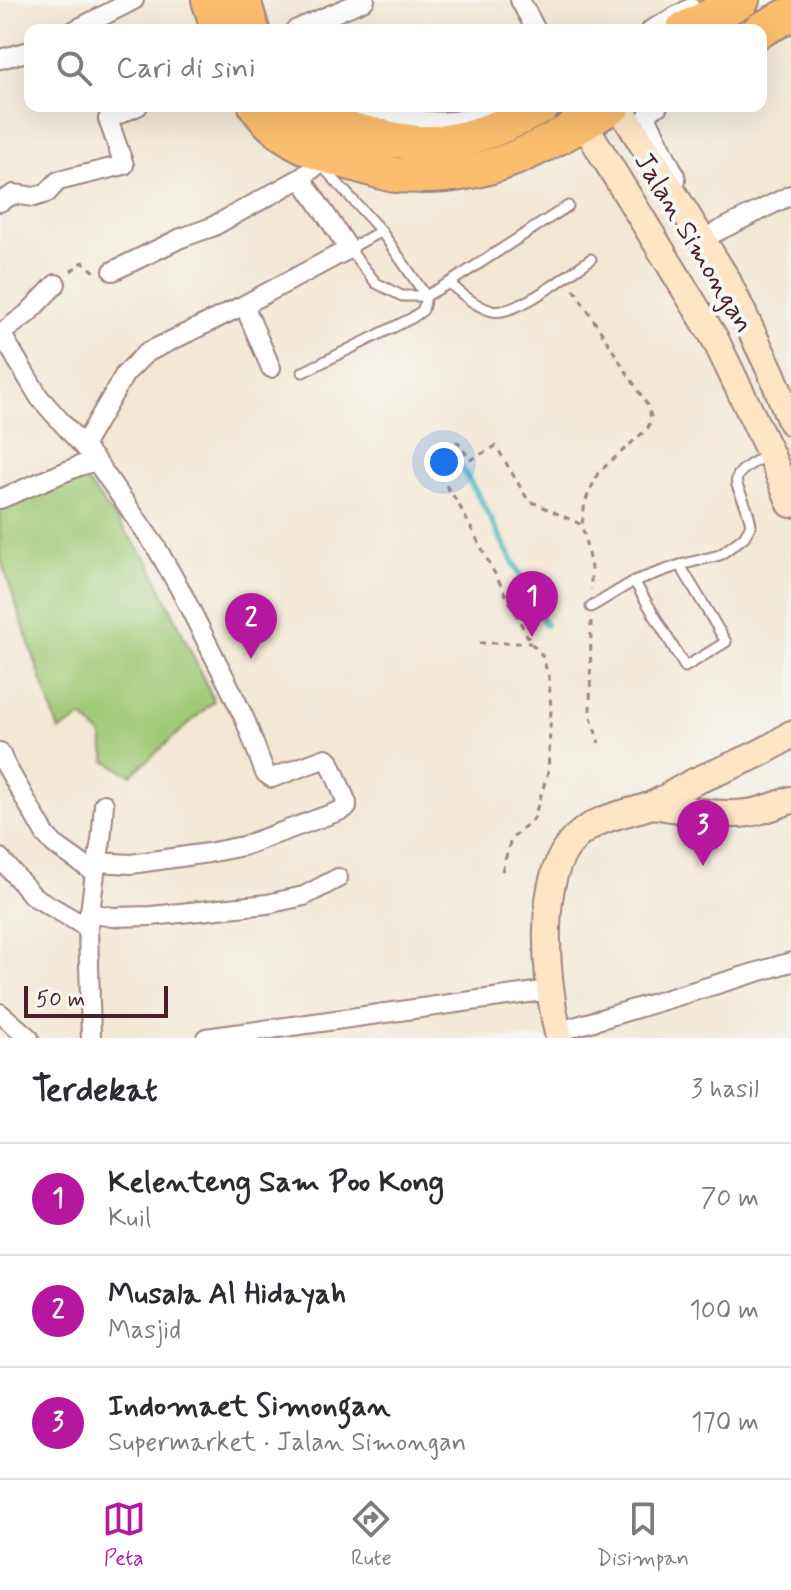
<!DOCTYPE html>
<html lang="id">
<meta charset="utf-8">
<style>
body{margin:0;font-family:Mynerve,sans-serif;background:#f7f7f7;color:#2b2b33}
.scale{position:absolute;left:24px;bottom:20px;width:144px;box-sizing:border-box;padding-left:8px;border:4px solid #4a1f2b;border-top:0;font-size:22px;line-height:28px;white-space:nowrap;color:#4a1f2b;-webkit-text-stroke:6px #f6f6f2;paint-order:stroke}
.you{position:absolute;left:444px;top:462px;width:28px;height:28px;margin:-20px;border:6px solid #fff;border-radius:50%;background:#1a73e8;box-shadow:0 0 0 12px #1a73e833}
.badge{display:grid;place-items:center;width:52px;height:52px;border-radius:50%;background:#b5179e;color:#fff;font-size:26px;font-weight:700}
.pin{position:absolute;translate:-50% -66px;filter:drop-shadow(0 2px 4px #0008)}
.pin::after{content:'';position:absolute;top:42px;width:28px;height:24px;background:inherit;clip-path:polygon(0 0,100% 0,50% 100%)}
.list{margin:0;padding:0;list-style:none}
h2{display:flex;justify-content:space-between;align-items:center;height:104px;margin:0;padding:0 32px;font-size:34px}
h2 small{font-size:26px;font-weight:400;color:#7c7c81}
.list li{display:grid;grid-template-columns:52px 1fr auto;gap:24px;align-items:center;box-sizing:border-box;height:112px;padding:0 32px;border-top:2px solid #e1e1e2}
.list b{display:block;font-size:30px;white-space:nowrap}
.list p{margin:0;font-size:26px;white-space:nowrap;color:#7c7c81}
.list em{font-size:26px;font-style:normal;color:#7c7c81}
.icon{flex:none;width:44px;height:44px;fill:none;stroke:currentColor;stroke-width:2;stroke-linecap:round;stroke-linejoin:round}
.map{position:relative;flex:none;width:791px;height:1038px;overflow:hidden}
.search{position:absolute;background:#fff;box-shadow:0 8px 32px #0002;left:24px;right:24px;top:24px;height:88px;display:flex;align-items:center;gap:20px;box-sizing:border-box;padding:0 28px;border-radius:16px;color:#7c7c81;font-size:30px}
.sheet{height:440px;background:#fff}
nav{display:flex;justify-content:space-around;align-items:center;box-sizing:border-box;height:112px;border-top:2px solid #e1e1e2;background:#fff;font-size:22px;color:#7c7c81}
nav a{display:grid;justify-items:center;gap:4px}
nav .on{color:#b5179e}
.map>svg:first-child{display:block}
.green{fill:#a0ca77;stroke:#757451;stroke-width:2}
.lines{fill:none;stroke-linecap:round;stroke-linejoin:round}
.stream{stroke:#4bbac1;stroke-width:6}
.lane-casing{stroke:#9e8480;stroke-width:13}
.street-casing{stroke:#9e8480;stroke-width:22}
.secondary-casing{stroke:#9e8480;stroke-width:30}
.highway-casing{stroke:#9e8480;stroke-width:38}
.path{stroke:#9e8480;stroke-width:3;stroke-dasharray:6 6;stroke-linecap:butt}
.lane{stroke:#fff;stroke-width:9}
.street{stroke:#fff;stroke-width:18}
.secondary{stroke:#fde5c5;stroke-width:26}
.highway{stroke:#fbbe6e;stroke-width:34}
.labels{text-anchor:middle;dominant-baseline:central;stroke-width:8;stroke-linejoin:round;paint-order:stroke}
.street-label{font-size:28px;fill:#4a1f2b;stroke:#f6f6f2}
</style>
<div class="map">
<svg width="791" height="1038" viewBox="0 0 791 1038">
<rect width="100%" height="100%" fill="#f6f6f2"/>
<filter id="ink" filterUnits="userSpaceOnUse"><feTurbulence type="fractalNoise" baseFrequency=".0125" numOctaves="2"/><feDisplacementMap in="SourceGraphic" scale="16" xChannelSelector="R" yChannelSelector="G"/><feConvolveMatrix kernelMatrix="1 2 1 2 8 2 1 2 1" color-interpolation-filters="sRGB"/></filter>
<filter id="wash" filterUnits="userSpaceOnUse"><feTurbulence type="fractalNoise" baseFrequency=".006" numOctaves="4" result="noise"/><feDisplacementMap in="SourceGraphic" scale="32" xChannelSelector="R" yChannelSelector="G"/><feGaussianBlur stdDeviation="1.8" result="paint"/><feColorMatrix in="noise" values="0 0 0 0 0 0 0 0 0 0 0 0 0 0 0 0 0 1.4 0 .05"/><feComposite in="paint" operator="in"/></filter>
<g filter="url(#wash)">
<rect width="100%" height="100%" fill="#f3e8d4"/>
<!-- green -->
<path class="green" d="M81 474 149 562 214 701 131 775 106 761 102 736 82 717 59 731 0 557V506Z"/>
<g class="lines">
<!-- stream -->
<path class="stream" d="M454 455 482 502 546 625"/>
</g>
</g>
<g filter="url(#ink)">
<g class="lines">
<defs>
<path id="lane" d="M381 231 349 249 376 283 402 296H426L449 283 568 206
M449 283C462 294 475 306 492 311 515 317 570 273 591 259
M303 372 412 318 423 310 426 296 381 231 322 166
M634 581 685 667 726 642 680 565
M591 607 634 581 680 565 720 555 744 537 751 525C744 481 714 482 769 454"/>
<path id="street" d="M520 0 536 30
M75 30 134 0
M295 30 365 0
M651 30 691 8
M0 59 30 51
M658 106 650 110 647 118 675 175 676 180
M336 127C342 121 348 114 356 111 375 104 400 117 419 120 444 124 470 120 495 113
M0 202 14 194 34 197 47 193 58 181 124 165 108 119 138 106
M702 239 791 195
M113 271 181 238 212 227 301 178
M244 305 271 368
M1 333 39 397 96 461 156 547 180 589 232 692 246 722 265 773 272 778 326 758 329 760 347 803V807L342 810 243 846 208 853 131 864 97 862
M0 334 27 314 56 284
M83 446 125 374 146 353 244 305 349 249 301 178 320 163 327 151
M0 499 79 466 96 461
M0 752 4 762 45 834 54 844 95 873
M0 858 33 896 88 928
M89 913 113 917 151 916 267 904 304 896 338 878
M0 1013 29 1038
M557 1032 791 962
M91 1038 88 928 95 873 101 841 104 804
M206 1038 550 990"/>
<path id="secondary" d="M573 106 714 337 770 453 791 504
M619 106 726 278 771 372 791 422
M652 805C683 809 716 817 748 813 763 811 777 805 791 800
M559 1038C547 986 533 876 576 837 598 817 622 815 649 806 666 800 681 787 698 780 730 766 763 755 791 734"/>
<path id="highway" d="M209 0 219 30
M243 0 252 30
M683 30 742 0
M760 30 791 14
M256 106C277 137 313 153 348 162 363 166 379 172 395 175 403 176 412 175 420 176 498 177 548 143 613 106
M296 106C316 122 340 128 364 133 382 137 401 142 419 143 463 145 505 126 543 106"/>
</defs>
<!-- lane casing -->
<use href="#lane" class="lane-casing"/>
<!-- street casing -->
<use href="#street" class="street-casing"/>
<!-- secondary casing -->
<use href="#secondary" class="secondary-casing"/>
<!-- highway casing -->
<use href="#highway" class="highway-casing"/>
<!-- path -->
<path class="path" d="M71 271 83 262 96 273
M574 289 648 406 651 417 648 428 598 473 585 502 582 525 591 568V589
M591 621 590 714 599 743
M479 643H531
M502 871 511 839 534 818 548 772 551 709 549 678 542 655 531 643 458 503 427 458 458 442 470 460 496 446 528 500 582 525"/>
<!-- lane -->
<use href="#lane" class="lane"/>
<!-- street -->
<use href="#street" class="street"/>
<!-- secondary -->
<use href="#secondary" class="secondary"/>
<!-- highway -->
<use href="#highway" class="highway"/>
</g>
</g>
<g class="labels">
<!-- street labels -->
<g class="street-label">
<text transform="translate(693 243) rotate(59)">Jalan Simongan</text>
</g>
</g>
</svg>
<div class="scale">50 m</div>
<div class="you"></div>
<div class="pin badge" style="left:532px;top:637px">1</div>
<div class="pin badge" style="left:251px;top:659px">2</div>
<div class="pin badge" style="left:703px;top:866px">3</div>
<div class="search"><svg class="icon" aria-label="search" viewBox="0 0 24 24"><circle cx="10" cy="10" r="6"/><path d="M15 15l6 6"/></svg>Cari di sini</div>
</div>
<section class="sheet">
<h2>Terdekat<small>3 hasil</small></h2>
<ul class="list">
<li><span class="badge">1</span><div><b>Kelenteng Sam Poo Kong</b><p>Kuil</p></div><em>70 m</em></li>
<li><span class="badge">2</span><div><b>Musala Al Hidayah</b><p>Masjid</p></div><em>100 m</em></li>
<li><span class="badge">3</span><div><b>Indomaet Simongan</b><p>Supermarket · Jalan Simongan</p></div><em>170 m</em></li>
</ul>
</section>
<nav>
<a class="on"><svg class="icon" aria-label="map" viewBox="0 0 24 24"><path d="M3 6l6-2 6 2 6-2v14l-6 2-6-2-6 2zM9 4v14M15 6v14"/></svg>Peta</a>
<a><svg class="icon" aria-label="directions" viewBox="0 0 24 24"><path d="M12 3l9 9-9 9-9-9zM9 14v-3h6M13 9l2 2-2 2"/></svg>Rute</a>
<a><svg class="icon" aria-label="saved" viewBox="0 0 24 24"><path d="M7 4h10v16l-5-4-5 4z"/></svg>Disimpan</a>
</nav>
